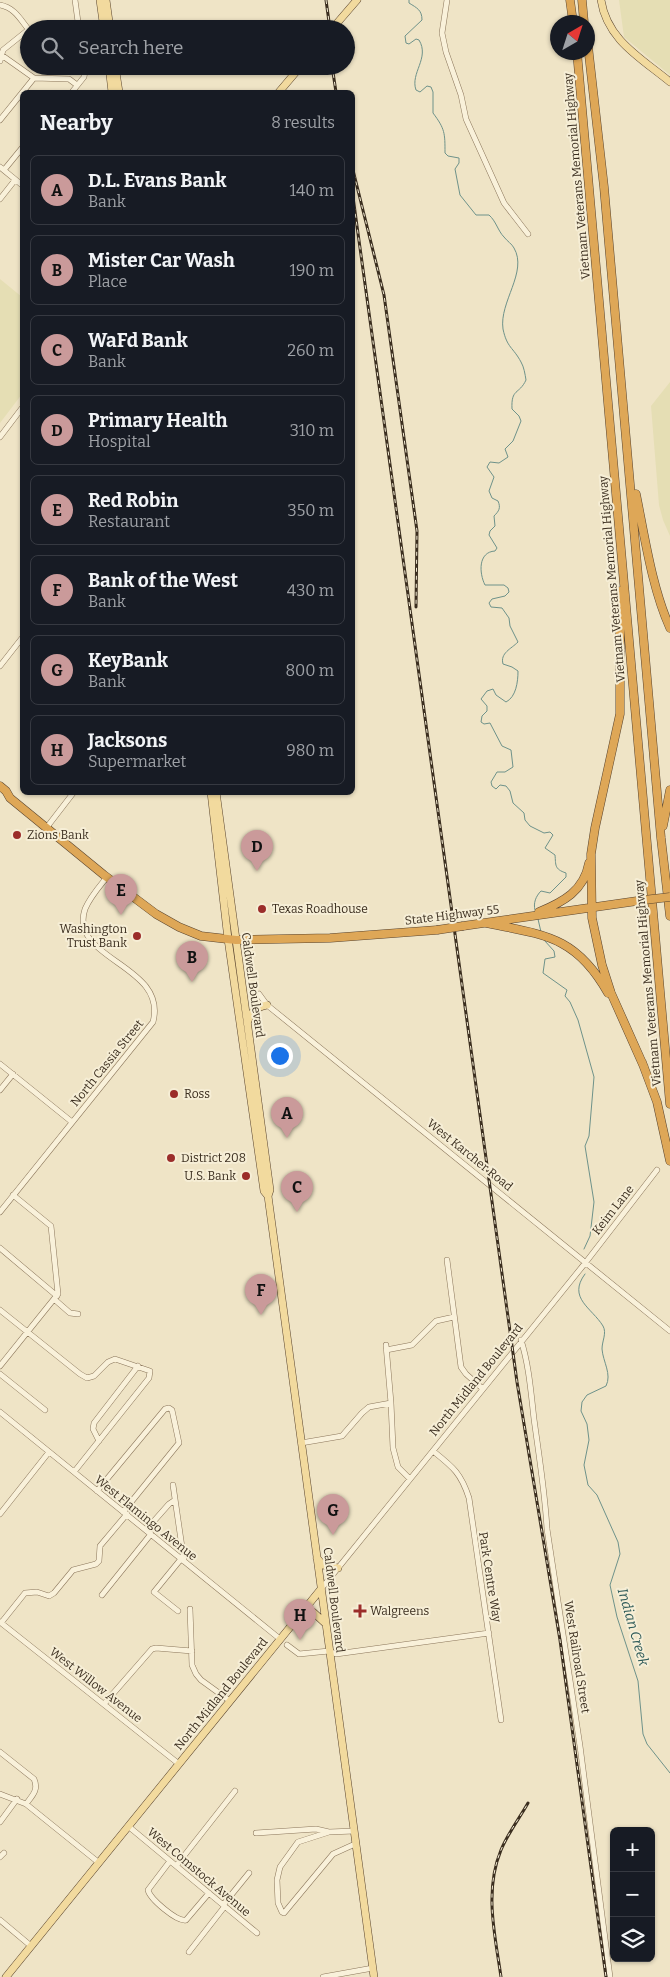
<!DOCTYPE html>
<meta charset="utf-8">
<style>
body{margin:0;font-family:Bitter,serif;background:#20242c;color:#f1f3f6}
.controls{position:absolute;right:15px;bottom:15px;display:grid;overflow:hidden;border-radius:8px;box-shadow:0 1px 4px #0004}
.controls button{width:45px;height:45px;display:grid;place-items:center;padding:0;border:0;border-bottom:1px solid #363941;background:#171b24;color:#f1f3f6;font:25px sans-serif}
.compass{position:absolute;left:550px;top:15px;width:45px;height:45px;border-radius:50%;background:#171b24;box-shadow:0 1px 4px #0004;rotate:39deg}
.you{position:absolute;left:279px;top:1055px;width:18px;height:18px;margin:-12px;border:4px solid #fff;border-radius:50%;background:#1a73e8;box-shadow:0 0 0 8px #1a73e833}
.badge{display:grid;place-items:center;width:32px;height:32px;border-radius:50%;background:#ca9a9a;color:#111;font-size:16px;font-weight:700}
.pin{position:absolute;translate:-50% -41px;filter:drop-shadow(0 1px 2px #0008)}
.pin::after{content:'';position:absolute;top:26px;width:18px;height:15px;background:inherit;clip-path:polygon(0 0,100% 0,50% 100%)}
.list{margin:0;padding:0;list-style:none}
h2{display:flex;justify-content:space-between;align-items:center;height:65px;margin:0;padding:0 20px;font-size:21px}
h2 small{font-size:16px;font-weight:400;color:#9ea1a6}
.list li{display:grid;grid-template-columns:32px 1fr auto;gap:15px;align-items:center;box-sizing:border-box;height:70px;margin:0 10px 10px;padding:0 10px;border:1px solid #363941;border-radius:8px}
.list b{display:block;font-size:19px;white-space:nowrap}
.list p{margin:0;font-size:16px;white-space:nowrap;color:#9ea1a6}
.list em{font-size:16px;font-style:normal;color:#9ea1a6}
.icon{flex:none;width:28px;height:28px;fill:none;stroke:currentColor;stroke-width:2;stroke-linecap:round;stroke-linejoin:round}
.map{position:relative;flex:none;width:670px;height:1977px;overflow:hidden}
.search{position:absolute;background:#171b24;box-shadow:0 1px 4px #0004;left:20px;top:20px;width:335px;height:55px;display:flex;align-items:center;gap:12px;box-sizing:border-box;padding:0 18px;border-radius:28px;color:#9ea1a6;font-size:19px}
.panel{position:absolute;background:#171b24;box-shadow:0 1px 4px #0004;left:20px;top:90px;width:335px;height:705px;border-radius:8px}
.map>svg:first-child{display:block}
.farmland{fill:#e5deb4}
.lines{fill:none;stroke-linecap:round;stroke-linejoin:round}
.stream{stroke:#6e928a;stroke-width:1}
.minor-casing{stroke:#8b765b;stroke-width:6}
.major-casing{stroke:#59442f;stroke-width:8}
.highway-casing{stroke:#59442f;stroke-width:9}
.minor{stroke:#f9f1da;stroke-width:5}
.major{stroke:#f2da9e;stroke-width:7}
.highway{stroke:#dea757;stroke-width:8}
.rail-casing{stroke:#3b2e1f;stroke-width:3}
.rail{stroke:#f6eed6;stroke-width:1;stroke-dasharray:4;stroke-linecap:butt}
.highway-bridge-casing{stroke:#59442f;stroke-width:9;stroke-linecap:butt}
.highway-bridge{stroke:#dea757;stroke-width:8}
.poi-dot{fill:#9b2d2a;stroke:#f6eed6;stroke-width:2}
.labels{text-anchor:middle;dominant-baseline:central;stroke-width:4;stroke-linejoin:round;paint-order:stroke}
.street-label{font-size:12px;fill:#3b2e1f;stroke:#f6eed6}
.poi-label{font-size:12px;fill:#3b2e1f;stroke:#f6eed6;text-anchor:start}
.water-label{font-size:14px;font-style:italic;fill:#2f5b59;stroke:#f6eed6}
</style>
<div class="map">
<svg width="670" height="1977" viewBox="0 0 670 1977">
<rect width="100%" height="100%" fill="#efe4c6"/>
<!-- farmland -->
<path class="farmland" d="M619 0H670V75L624 37Z
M0 279 22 297V394L0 423Z
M670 382V536L663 520 659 505 651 406Z"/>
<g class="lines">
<!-- stream -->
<path class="stream" d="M409 0V3C417 8 422 10 422 20L405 36 406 43 409 44 416 39 419 40C430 58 410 73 416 90L420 92 427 86 431 87 433 92V113C445 129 445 133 445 153L448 156 459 158V163L455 169 460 195 476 215H489C496 221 498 231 504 237 507 241 512 244 514 248 528 272 499 302 503 329 507 348 513 347 521 362 524 367 525 374 526 380 519 395 511 388 512 409L519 416 521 421 513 441 505 449 508 457 499 463 490 462 487 467 494 477 489 491 492 498 498 501C501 508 499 511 494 516L495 526 490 531 489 535 497 548 495 551C478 552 479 573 485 585H504L508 588 509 592 505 596 492 599 489 603 491 607 502 608 509 618 510 626 518 642C511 649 500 653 503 664L512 667 518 671C518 682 516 697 506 702L496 695 493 689 487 691 481 699 487 706V711L482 716 481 722 484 724 490 723 502 746 511 750 513 767 505 772H497L491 782 492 786 496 789 500 785 506 786 510 791 513 803 524 813 525 820 530 826 544 833 550 832 553 835 545 848 555 855C556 865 554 869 566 873V877L550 893 541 891C536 896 533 903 535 910
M538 919 541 932
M544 940 554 951 555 957 545 959 543 973 567 990 565 996 570 1002 578 1020 594 1077 589 1136 585 1146 594 1202 590 1236 584 1249
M585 1274C567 1298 592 1308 603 1326 607 1333 602 1341 602 1349 603 1362 612 1374 606 1386L587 1395 582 1402 581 1411 587 1424 589 1440 584 1465 588 1485 597 1495 618 1542 620 1554 610 1585 617 1617 638 1681 643 1734 647 1744 670 1773"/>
<defs>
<path id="minor" d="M75 0 79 29
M447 0 442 33 446 52 461 95 466 119 504 203 528 234
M0 5C15 8 20 19 29 30
M0 54 34 78 69 79 77 85
M0 61 3 50 28 30
M72 92 84 77 86 66
M0 120 34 78
M0 167 22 185
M4 170 22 148
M0 199 15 180
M0 437 22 408
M0 666 22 638
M47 827 74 792
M259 994 267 1005 670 1331
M0 1064 72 1122
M0 1090 13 1074
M0 1212 153 1022C168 964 68 960 85 909 90 897 99 887 107 877
M0 1248 57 1296
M447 1260 461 1367 466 1374 483 1389
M54 1299 70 1313 78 1314
M0 1310 80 1374 87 1378 94 1376 108 1362 115 1359 150 1371 149 1378 74 1472
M521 1340C529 1365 531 1393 534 1419 539 1456 545 1492 547 1529L580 1746 610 1977
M386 1345 391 1403 393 1448 398 1467 410 1479
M386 1350 412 1345 436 1321 454 1317
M0 1366 58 1294 51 1226 13 1195
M0 1374 45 1410
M0 1412 280 1639
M99 1441 93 1429 94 1423 138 1366
M301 1443 342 1436 362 1413 369 1407 391 1403
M433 1451C453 1467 461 1473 469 1498L501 1720
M173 1485 184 1561
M97 1491 165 1409 169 1408 172 1410 179 1443 123 1512
M0 1514 49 1452
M146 1530 169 1504 175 1500
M321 1589 586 1262 657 1170
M102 1595 151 1534
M190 1609 192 1665 196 1674 201 1680 230 1701
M178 1611 154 1592 181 1559
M0 1622 179 1764
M1 1623 25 1593 37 1592 49 1596 54 1593 73 1570 96 1564 99 1561 100 1546 127 1514
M287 1645 299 1654 329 1651 336 1654 489 1633
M104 1704 152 1649 156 1648 192 1651
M0 1752 34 1779C39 1790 32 1796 26 1804
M0 1794 26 1804 98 1862
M0 1822 17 1799
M128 1826 257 1933
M329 1832 298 1842 280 1867 277 1880 278 1903 282 1912 284 1913 333 1854 355 1844
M256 1833 316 1829 329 1832 354 1831
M0 1857 4 1853
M170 1861 148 1890C150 1899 177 1922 186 1920L209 1893
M176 1866 235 1791
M223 1905 249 1873
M0 1920 31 1946
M189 1952 225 1906
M323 1977 373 1968"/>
<path id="major" d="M100 0 104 29
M106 0 110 29
M601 0C607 40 641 58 670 82
M332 29 357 0
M109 66 112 92
M115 66 119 92
M279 92 301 66
M211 792 228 939 264 1191 268 1196
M216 792 270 1190 268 1196 374 1977
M248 1021C251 1011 257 1007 267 1005
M317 1558 323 1565 338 1568
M302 1612H313L325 1623
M6 1977 321 1589"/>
<path id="highway" d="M570 0 573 22
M582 0 584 22
M588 46 604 187 661 838 670 916
M577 52 670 1104
M636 494C645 538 652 588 670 628
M620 591V714L595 828 591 854 592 918 602 965 611 993 644 1067
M0 786 6 791 10 798 104 875 156 914 179 927 201 936 236 940 330 938 437 930
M663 826 670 790
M539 912C563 902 584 891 589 863
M486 923C545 935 576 936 608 993
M463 926 644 900
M642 1062 657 1102 670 1161"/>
</defs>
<!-- minor casing -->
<use href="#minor" class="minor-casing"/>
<!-- major casing -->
<use href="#major" class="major-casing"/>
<!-- highway casing -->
<use href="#highway" class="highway-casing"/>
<!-- minor -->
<use href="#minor" class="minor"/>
<!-- major -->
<use href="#major" class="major"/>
<!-- highway -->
<use href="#highway" class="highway"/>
<defs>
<path id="rail" d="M326 0 330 29
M332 66 336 92
M352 166 384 295 417 531 416 607
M352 190 517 1382 560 1640 606 1977
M501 1977C495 1935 484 1891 501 1850 508 1833 519 1819 528 1803"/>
</defs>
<!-- rail casing -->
<use href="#rail" class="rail-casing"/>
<!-- rail -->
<use href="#rail" class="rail"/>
<defs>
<path id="highway-bridge" d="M644 900 670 897
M437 930 463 926"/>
</defs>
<!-- highway-bridge casing -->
<use href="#highway-bridge" class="highway-bridge-casing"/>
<!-- highway-bridge -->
<use href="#highway-bridge" class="highway-bridge"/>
</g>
<!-- markers -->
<g class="poi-dot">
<circle cx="17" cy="835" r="5"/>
<circle cx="262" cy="909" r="5"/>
<circle cx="137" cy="936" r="5"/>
<circle cx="174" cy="1094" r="5"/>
<circle cx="171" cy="1158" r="5"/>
<circle cx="246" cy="1176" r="5"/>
<path d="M357.5 1603.5h5v5h5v5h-5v5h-5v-5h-5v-5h5z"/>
</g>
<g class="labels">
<!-- street labels -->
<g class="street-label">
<text transform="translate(577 176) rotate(-95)">Vietnam Veterans Memorial Highway</text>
<text transform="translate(612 579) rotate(-95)">Vietnam Veterans Memorial Highway</text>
<text transform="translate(452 915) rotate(-7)">State Highway 55</text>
<text transform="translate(648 983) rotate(-95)">Vietnam Veterans Memorial Highway</text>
<text transform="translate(253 985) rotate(82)">Caldwell Boulevard</text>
<text transform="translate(107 1063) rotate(-51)">North Cassia Street</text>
<text transform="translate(470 1155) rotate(39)">West Karcher Road</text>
<text transform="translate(613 1210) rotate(-52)">Keim Lane</text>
<text transform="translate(476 1380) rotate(-51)">North Midland Boulevard</text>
<text transform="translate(146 1518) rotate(39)">West Flamingo Avenue</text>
<text transform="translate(490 1577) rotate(81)">Park Centre Way</text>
<text transform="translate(334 1600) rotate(83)">Caldwell Boulevard</text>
<text transform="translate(577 1657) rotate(81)">West Railroad Street</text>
<text transform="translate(96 1685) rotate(38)">West Willow Avenue</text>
<text transform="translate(221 1694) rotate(-51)">North Midland Boulevard</text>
<text transform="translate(199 1872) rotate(40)">West Comstock Avenue</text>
</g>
<!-- poi labels -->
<g class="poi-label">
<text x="27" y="835">Zions Bank</text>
<text x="272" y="909">Texas Roadhouse</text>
<text x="127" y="929" text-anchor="end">Washington<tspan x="127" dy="14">Trust Bank</tspan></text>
<text x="184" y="1094">Ross</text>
<text x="181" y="1158">District 208</text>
<text x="236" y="1176" text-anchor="end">U.S. Bank</text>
<text x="370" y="1611">Walgreens</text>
</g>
<!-- water labels -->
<g class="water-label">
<text transform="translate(633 1627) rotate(74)">Indian Creek</text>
</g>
</g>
</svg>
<div class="controls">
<button>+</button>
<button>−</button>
<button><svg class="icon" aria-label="layers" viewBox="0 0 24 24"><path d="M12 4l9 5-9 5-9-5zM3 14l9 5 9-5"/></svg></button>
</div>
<svg class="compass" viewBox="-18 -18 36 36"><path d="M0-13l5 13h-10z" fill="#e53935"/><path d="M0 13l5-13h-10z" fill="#9ea1a6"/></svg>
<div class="you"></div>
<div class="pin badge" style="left:287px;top:1138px">A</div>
<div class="pin badge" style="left:192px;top:982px">B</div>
<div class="pin badge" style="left:297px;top:1212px">C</div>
<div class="pin badge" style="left:257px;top:871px">D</div>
<div class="pin badge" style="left:121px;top:915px">E</div>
<div class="pin badge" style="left:261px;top:1315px">F</div>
<div class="pin badge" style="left:333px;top:1535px">G</div>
<div class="pin badge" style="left:300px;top:1640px">H</div>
<div class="search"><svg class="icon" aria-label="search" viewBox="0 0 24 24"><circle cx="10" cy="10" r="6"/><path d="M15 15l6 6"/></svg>Search here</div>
<section class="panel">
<h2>Nearby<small>8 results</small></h2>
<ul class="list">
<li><span class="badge">A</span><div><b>D.L. Evans Bank</b><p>Bank</p></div><em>140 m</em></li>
<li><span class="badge">B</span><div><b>Mister Car Wash</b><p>Place</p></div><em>190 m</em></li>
<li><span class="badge">C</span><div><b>WaFd Bank</b><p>Bank</p></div><em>260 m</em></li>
<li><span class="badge">D</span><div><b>Primary Health</b><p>Hospital</p></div><em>310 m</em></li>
<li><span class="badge">E</span><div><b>Red Robin</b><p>Restaurant</p></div><em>350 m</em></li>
<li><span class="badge">F</span><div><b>Bank of the West</b><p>Bank</p></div><em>430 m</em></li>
<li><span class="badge">G</span><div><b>KeyBank</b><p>Bank</p></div><em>800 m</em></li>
<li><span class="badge">H</span><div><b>Jacksons</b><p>Supermarket</p></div><em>980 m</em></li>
</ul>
</section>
</div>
